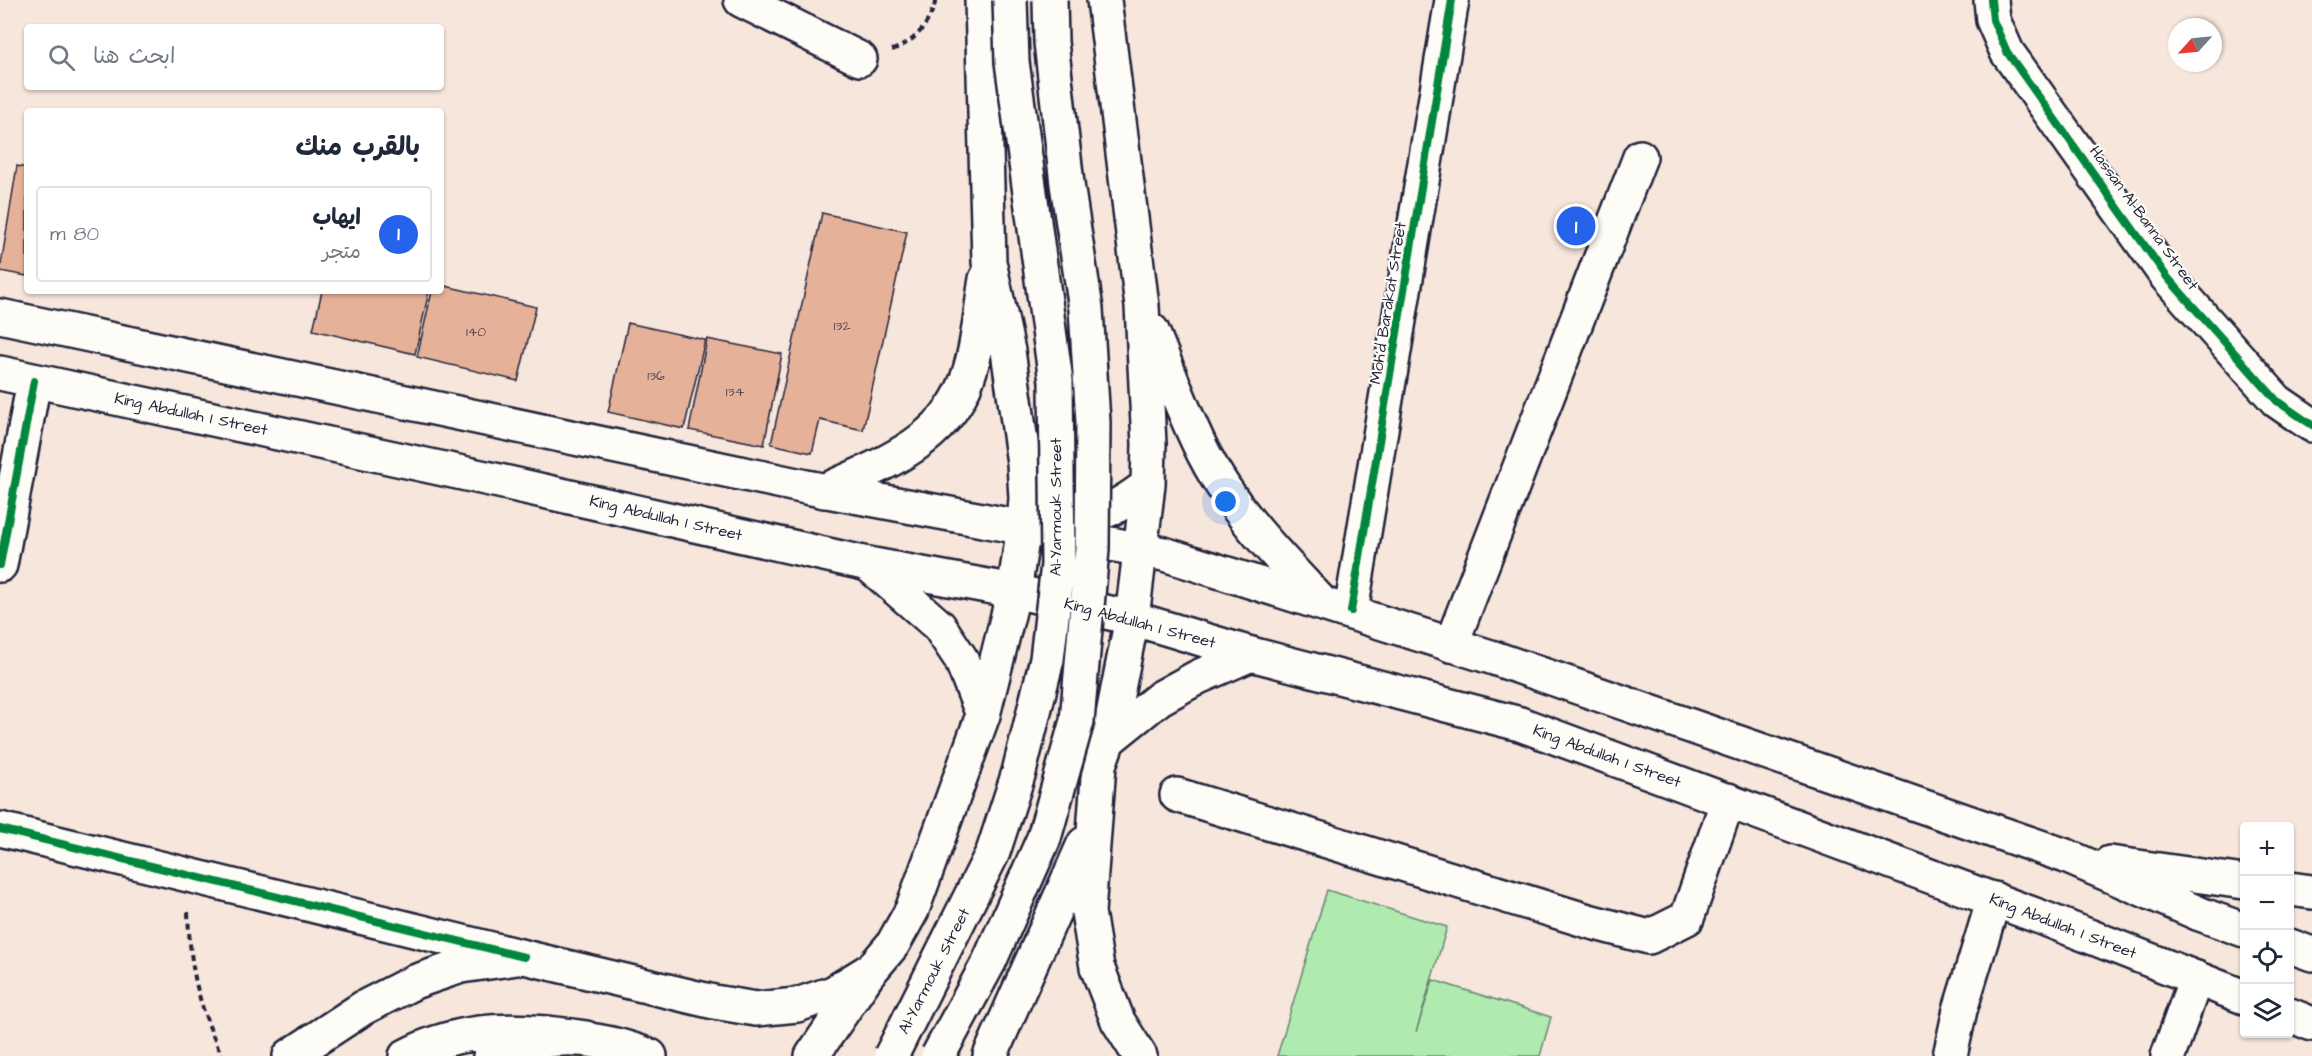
<!DOCTYPE html>
<html lang="ar">
<meta charset="utf-8">
<style>
body{margin:0;font-family:"Architects Daughter","Playpen Sans Arabic",sans-serif;background:#f2f2f3;color:#1f2937;direction:rtl}
.controls{position:absolute;right:18px;bottom:18px;display:grid;overflow:hidden;border-radius:6px;box-shadow:0 2px 4px #0004}
.controls button{width:54px;height:54px;display:grid;place-items:center;padding:0;border:0;border-bottom:2px solid #e0e1e3;background:#fff;color:#1f2937;font:30px sans-serif}
.compass{position:absolute;left:2168px;top:18px;width:54px;height:54px;border-radius:50%;background:#fff;box-shadow:0 2px 4px #0004;rotate:243deg}
.you{position:absolute;left:1226px;top:502px;width:21px;height:21px;margin:-15px;border:4px solid #fff;border-radius:50%;background:#1a73e8;box-shadow:0 0 0 9px #1a73e833}
.badge{display:grid;place-items:center;width:39px;height:39px;border-radius:50%;background:#2563eb;color:#fff;font-size:20px;font-weight:700}
.pin{position:absolute;translate:-50% -50%;border:3px solid #fff;box-shadow:0 2px 6px #0006}
.list{margin:0;padding:0;list-style:none}
h2{display:flex;justify-content:space-between;align-items:center;height:78px;margin:0;padding:0 24px;font-size:26px}
h2 small{font-size:20px;font-weight:400;color:#747a83}
.list li{display:grid;grid-template-columns:39px 1fr auto;gap:18px;align-items:center;box-sizing:border-box;height:96px;margin:0 12px 12px;padding:0 12px;border:2px solid #e0e1e3;border-radius:6px}
.list b{display:block;font-size:22px;white-space:nowrap}
.list p{margin:0;font-size:20px;white-space:nowrap;color:#747a83}
.list em{font-size:20px;font-style:normal;color:#747a83}
.icon{flex:none;width:33px;height:33px;fill:none;stroke:currentColor;stroke-width:2;stroke-linecap:round;stroke-linejoin:round}
.map{position:relative;flex:none;width:2312px;height:1056px;overflow:hidden;direction:ltr}
.search{position:absolute;background:#fff;box-shadow:0 2px 4px #0004;left:24px;top:24px;width:420px;height:66px;display:flex;align-items:center;gap:15px;box-sizing:border-box;padding:0 21px;border-radius:6px;color:#747a83;font-size:22px}
.panel{position:absolute;background:#fff;box-shadow:0 2px 4px #0004;left:24px;top:108px;width:420px;height:186px;border-radius:6px;direction:rtl}
.map>svg:first-child{display:block}
.green{fill:#afeaaf;stroke:#688675;stroke-width:1.5}
.building{fill:#e5b199;stroke:#22223b;stroke-width:1.5}
.lines{fill:none;stroke-linecap:round;stroke-linejoin:round}
.minor-casing{stroke:#22223b;stroke-width:38}
.major-casing{stroke:#22223b;stroke-width:38}
.highway-casing{stroke:#22223b;stroke-width:38}
.path{stroke:#22223b;stroke-width:4;stroke-dasharray:6 4.5;stroke-linecap:butt}
.minor{stroke:#fdfcf7;stroke-width:33}
.major{stroke:#fdfcf7;stroke-width:33}
.highway{stroke:#fdfcf7;stroke-width:33}
.highway-bridge-casing{stroke:#22223b;stroke-width:38;stroke-linecap:butt}
.highway-bridge{stroke:#fdfcf7;stroke-width:33}
.cycleway-casing{stroke:#fdfcf7;stroke-width:11}
.cycleway{stroke:#00873e;stroke-width:8}
.labels{text-anchor:middle;dominant-baseline:central;stroke-width:4.5;stroke-linejoin:round;paint-order:stroke}
.number-label{font-size:14px;fill:#534652}
.street-label{font-size:16px;fill:#22223b;stroke:#fdfcf7}
</style>
<div class="map">
<svg width="2312" height="1056" viewBox="0 0 2312 1056">
<rect width="100%" height="100%" fill="#f6e6db"/>
<filter id="ink" filterUnits="userSpaceOnUse"><feTurbulence type="fractalNoise" baseFrequency=".0167" numOctaves="2"/><feDisplacementMap in="SourceGraphic" scale="12" xChannelSelector="R" yChannelSelector="G"/><feConvolveMatrix kernelMatrix="1 2 1 2 8 2 1 2 1" color-interpolation-filters="sRGB"/></filter>
<g filter="url(#ink)">
<!-- green -->
<path class="green" d="M1327 890 1447 927 1416 1032 1433 980 1551 1017 1540 1056H1277Z"/>
<!-- building -->
<path class="building" d="M17 166 27 168V276L0 271Z
M822 213 907 232 863 430 820 420 812 453 771 444Z
M441 285 536 307 518 381 417 357 432 291H441Z
M322 291H429L415 354 313 330Z
M628 323 705 340 684 429 608 412Z
M707 339 782 354 764 445 689 430Z"/>
<g class="lines">
<defs>
<path id="minor" d="M741 0 860 59
M1991 0 1993 20 2007 52 2167 277 2277 401 2312 425
M0 565 34 381
M1351 611 1452 0
M1451 645 1640 157
M1177 795 1588 921 1649 937 1687 918 1728 800
M0 829 524 957
M1950 1056 1960 1010 1994 899
M2168 1056 2196 978"/>
<path id="major" d="M0 316 806 487 1164 554 1494 658 2066 856 2200 914 2244 930
M0 373 490 479 868 564 1014 591 1132 618 1251 654 1520 724 2043 918 2244 997
M2110 863 2244 882
M2290 889 2312 892
M2290 946 2312 954
M2290 1015 2312 1024"/>
<path id="highway" d="M1104 0 1142 306 1149 444 1148 485 1132 618 1108 740 1099 765 1088 912 1097 967 1118 1021 1140 1056
M1152 331C1169 372 1184 415 1204 454 1233 511 1278 556 1321 602
M1039 488C1070 536 1114 512 1148 485
M824 491C878 466 939 445 964 387 978 354 980 314 986 279
M868 564 939 626 961 659 983 715
M1108 740 1160 698 1198 677 1251 654
M290 1056 363 1008 414 982 461 966 524 957 714 1002 756 1009 797 1005 833 993 872 969 893 944 912 910 983 715 1014 591 1024 527 1026 498 1024 463 1008 351 989 262 982 0
M406 1056C463 1025 524 1028 586 1038
M490 1056C548 1032 592 1034 650 1056
M812 1056 866 977
M990 1056 1084 844"/>
</defs>
<!-- minor casing -->
<use href="#minor" class="minor-casing"/>
<!-- major casing -->
<use href="#major" class="major-casing"/>
<!-- highway casing -->
<use href="#highway" class="highway-casing"/>
<!-- path -->
<path class="path" d="M892 50C917 41 929 24 936 0
M188 912C190 968 198 1005 222 1056"/>
<!-- minor -->
<use href="#minor" class="minor"/>
<!-- major -->
<use href="#major" class="major"/>
<!-- highway -->
<use href="#highway" class="highway"/>
<defs>
<path id="highway-bridge" d="M891 1056 993 852 1019 772 1047 659 1058 565 1056 381 1012 62 1010 0
M938 1056 989 962 1044 838 1077 721 1092 549 1093 422 1086 309 1067 184 1051 42 1050 0"/>
</defs>
<!-- highway-bridge casing -->
<use href="#highway-bridge" class="highway-bridge-casing"/>
<!-- highway-bridge -->
<use href="#highway-bridge" class="highway-bridge"/>
<defs>
<path id="cycleway" d="M1991 0 1993 20 2007 52 2167 277 2277 401 2312 425
M0 565 34 381
M1351 611 1452 0
M0 829 524 957"/>
</defs>
<!-- cycleway casing -->
<use href="#cycleway" class="cycleway-casing"/>
<!-- cycleway -->
<use href="#cycleway" class="cycleway"/>
</g>
</g>
<g class="labels">
<!-- number labels -->
<g class="number-label">
<text x="842" y="326">132</text>
<text x="476" y="332">140</text>
<text x="656" y="376">136</text>
<text x="735" y="392">134</text>
</g>
<!-- street labels -->
<g class="street-label">
<text transform="translate(2144 218) rotate(54)">Hassan Al-Banna Street</text>
<text transform="translate(1388 303) rotate(-81)">Moh'd Barakat Street</text>
<text transform="translate(191 414) rotate(12)">King Abdullah I Street</text>
<text transform="translate(1056 507) rotate(-90)">Al-Yarmouk Street</text>
<text transform="translate(666 518) rotate(13)">King Abdullah I Street</text>
<text transform="translate(1140 623) rotate(15)">King Abdullah I Street</text>
<text transform="translate(1607 756) rotate(20)">King Abdullah I Street</text>
<text transform="translate(2063 926) rotate(21)">King Abdullah I Street</text>
<text transform="translate(934 971) rotate(-63)">Al-Yarmouk Street</text>
</g>
</g>
</svg>
<div class="controls">
<button>+</button>
<button>−</button>
<button><svg class="icon" aria-label="locate" viewBox="0 0 24 24"><circle cx="12" cy="12" r="6"/><path d="M12 2v4M12 18v4M2 12h4M18 12h4"/></svg></button>
<button><svg class="icon" aria-label="layers" viewBox="0 0 24 24"><path d="M12 4l9 5-9 5-9-5zM3 14l9 5 9-5"/></svg></button>
</div>
<svg class="compass" viewBox="-18 -18 36 36"><path d="M0-13l5 13h-10z" fill="#e53935"/><path d="M0 13l5-13h-10z" fill="#747a83"/></svg>
<div class="you"></div>
<div class="pin badge" style="left:1576px;top:226px">1</div>
<div class="search"><svg class="icon" aria-label="search" viewBox="0 0 24 24"><circle cx="10" cy="10" r="6"/><path d="M15 15l6 6"/></svg>ابحث هنا</div>
<section class="panel">
<h2>بالقرب منك<small></small></h2>
<ul class="list">
<li><span class="badge">1</span><div><b>ايهاب</b><p>متجر</p></div><em>80 m</em></li>
</ul>
</section>
</div>
